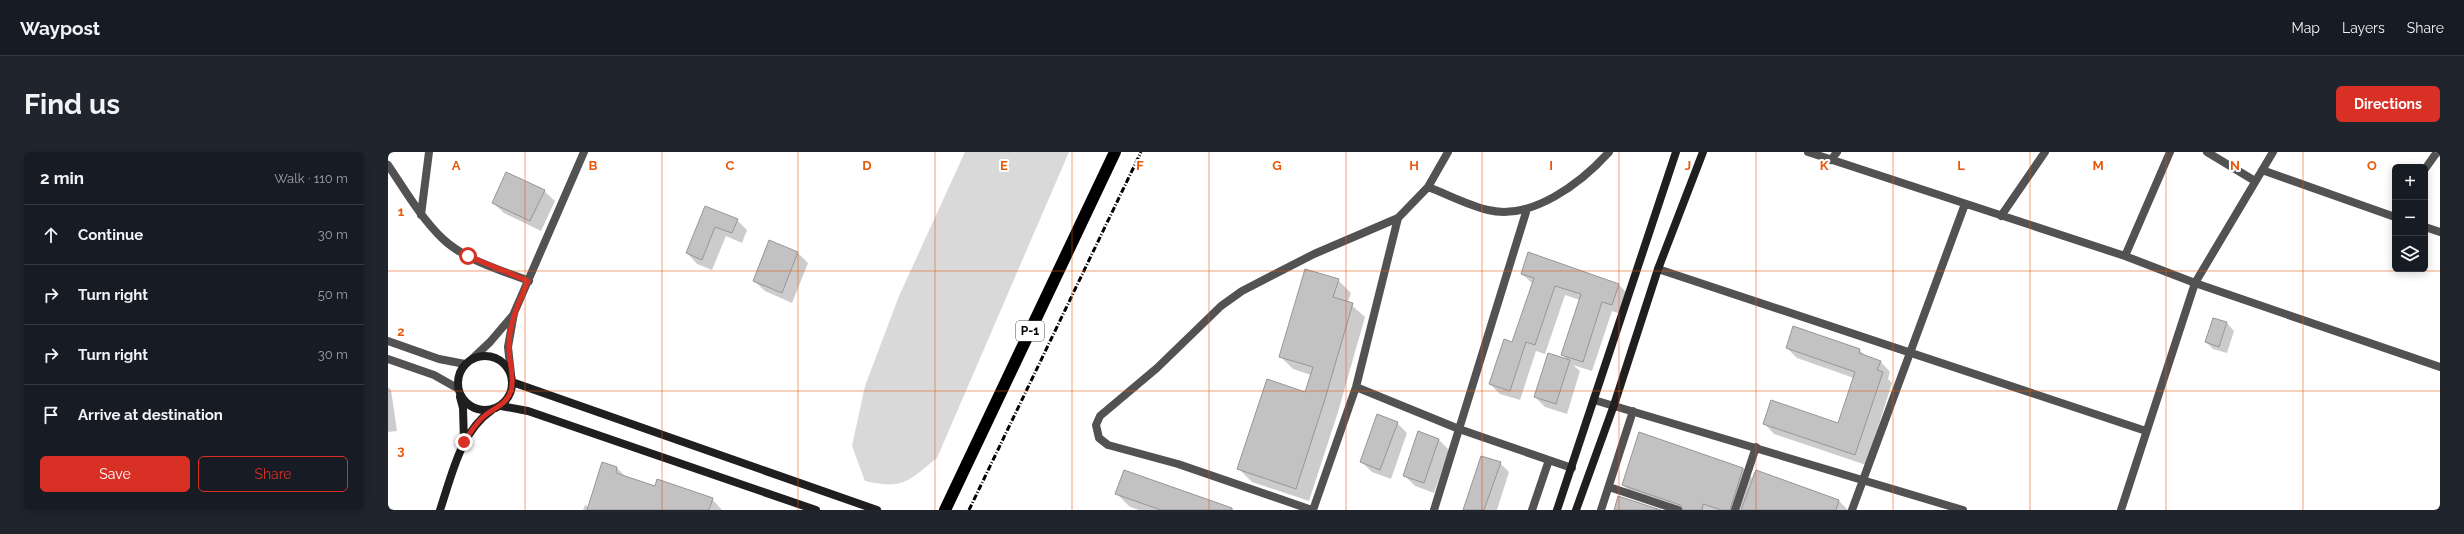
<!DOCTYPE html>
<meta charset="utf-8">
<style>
body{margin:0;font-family:Raleway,sans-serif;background:#20242c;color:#f1f3f6}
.controls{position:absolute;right:12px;top:12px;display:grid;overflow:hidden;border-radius:6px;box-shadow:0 2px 10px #0003}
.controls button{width:36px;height:36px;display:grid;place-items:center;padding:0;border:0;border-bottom:1px solid #363941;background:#171b24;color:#f1f3f6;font:20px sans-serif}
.stop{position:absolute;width:12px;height:12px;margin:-9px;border:3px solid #d93025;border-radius:50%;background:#fff}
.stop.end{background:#d93025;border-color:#fff;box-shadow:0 1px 4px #0008}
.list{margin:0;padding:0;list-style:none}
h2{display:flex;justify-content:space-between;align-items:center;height:52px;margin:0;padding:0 16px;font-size:17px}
h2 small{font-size:13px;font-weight:400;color:#9ea1a6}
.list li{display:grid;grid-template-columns:26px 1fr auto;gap:12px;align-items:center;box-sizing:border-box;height:60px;padding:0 16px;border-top:1px solid #363941}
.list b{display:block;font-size:15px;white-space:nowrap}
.list em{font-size:13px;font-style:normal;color:#9ea1a6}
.actions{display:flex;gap:8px;padding:12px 16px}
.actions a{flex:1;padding:9px 0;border:1px solid #d93025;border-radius:6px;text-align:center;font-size:14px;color:#d93025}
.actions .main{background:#d93025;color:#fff}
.icon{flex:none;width:22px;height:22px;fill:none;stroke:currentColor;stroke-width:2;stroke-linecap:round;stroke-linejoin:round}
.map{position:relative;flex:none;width:2052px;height:358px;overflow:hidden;border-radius:6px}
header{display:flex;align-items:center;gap:24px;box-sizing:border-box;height:56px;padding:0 20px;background:#171b24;border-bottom:1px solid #363941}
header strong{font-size:19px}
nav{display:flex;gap:22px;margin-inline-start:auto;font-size:14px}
.intro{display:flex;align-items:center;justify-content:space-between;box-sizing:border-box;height:96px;padding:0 24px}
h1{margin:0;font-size:28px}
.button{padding:10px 18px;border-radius:6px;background:#d93025;color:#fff;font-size:14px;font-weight:700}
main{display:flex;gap:24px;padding:0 24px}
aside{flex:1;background:#171b24;border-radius:6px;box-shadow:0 2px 10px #0003}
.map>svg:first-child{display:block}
.green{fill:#d9d9d9}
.shadow{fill:#0003}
.building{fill:#c2c2c2;stroke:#969696}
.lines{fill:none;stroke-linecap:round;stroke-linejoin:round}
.street{stroke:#525252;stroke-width:8}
.secondary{stroke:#1f1f1f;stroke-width:8}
.highway{stroke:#000;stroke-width:12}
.rail{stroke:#000;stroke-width:3;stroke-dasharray:6 2 1 2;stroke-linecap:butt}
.route{stroke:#d93025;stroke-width:5}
.grid{fill:none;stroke:#e8590c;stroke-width:1;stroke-opacity:0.55}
.labels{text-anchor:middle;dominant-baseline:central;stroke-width:4;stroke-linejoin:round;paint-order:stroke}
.shield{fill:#fff;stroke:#4c4c4c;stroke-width:1}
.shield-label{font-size:12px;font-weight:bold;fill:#000}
.grid-label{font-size:13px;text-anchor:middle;font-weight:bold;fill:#e8590c;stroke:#fff;stroke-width:4;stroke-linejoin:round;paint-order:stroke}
</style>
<header>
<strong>Waypost</strong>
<nav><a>Map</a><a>Layers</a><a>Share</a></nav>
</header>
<div class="intro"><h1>Find us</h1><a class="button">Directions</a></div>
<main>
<aside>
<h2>2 min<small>Walk · 110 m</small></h2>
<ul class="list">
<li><svg class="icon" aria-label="ahead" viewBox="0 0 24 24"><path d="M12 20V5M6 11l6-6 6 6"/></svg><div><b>Continue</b></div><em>30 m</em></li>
<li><svg class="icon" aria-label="right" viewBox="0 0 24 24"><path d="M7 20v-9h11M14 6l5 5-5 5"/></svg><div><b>Turn right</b></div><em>50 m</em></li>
<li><svg class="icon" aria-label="right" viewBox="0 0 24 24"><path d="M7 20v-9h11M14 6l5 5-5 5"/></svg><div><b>Turn right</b></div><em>30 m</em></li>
<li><svg class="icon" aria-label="arrive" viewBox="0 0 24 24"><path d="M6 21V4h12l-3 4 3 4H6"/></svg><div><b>Arrive at destination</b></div></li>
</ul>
<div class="actions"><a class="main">Save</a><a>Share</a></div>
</aside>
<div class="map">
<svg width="2052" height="358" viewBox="0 0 2052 358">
<rect width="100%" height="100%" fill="#fff"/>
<!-- green -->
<path class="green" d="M577 0H681L549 306C520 329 516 338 477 329L464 294 477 234 511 144Z"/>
<!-- shadow -->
<path class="shadow" d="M156 39 167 49 153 79 116 61 105 51Z
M318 55 349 68 359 78 354 91 338 84 324 118 309 112 299 101Z
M382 89 410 101 420 111 404 151 377 139 366 129Z
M1134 122 1230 132 1240 142 1233 162 1224 159 1204 219 1185 213 1192 219 1179 262 1157 255 1147 245 1180 209 1174 202 1192 148 1177 143 1157 202 1148 199 1132 248 1112 242 1102 232 1125 191 1145 132Z
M950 128 963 141 960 150 977 165 950 260 921 349 864 330 851 317 918 241 923 223 905 217 892 204Z
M1839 171 1846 179 1839 201 1825 197 1818 190Z
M1399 196 1471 198 1479 205 1492 209 1502 220 1500 227 1504 231 1478 313 1386 282 1376 271 1451 272 1466 226 1409 206Z
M0 235 3 238 9 279 0 280Z
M1009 271 1019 281 1003 327 984 320 974 310Z
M1031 280 1051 288 1061 298 1046 341 1027 334 1016 323Z
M214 311 229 316 239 326 267 335 324 347 334 358H195L197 353 201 355Z
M1112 311 1121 320 1109 358H1076Z
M1355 316 1364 326 1366 320 1451 349 1460 358H1283L1248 346 1235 333Z
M736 319 846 358H751L742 355 729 342Z"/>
<!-- building -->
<path class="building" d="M118 20 157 38 142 69 104 51Z
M317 54 350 67 344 81 327 75 314 108 298 101Z
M381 88 410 100 394 141 365 129Z
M1140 100 1231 132 1224 153 1214 150 1195 210 1173 203 1193 142 1167 134 1147 193 1138 190 1122 239 1101 232 1116 187 1124 190 1146 126 1133 122Z
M917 117 951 127 945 145 965 151 937 247 908 337 849 317 879 227 917 240 925 215 891 205Z
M1825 166 1839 170 1831 195 1817 190Z
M1405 174 1472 197 1471 201 1493 209 1489 218 1495 220 1467 303 1375 272 1383 248 1450 271 1467 220 1398 196Z
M1160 201 1182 208 1168 252 1146 245Z
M989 262 1010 270 992 318 972 310Z
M1030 279 1051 287 1036 331 1015 324Z
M1251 280 1355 316 1342 358H1333L1315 352 1314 358H1295L1292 353 1234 333Z
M1093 304 1113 310 1096 358H1075Z
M214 310 229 315 228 321 267 334 269 327 325 346 321 358H199Z
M736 318 844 356V358H773L727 342Z
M1368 318 1451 348 1448 358H1353Z
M1230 344 1273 358H1226Z"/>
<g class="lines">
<!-- street -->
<path class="street" d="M1420 0 1737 104 1807 131 2052 215
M1819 0 1867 29
M1443 8 1449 0
M0 13C17 38 33 66 55 87 77 108 113 118 141 129
M2037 17 2049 0
M1874 18 2007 65
M1040 35C1059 42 1079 53 1100 58 1144 69 1194 30 1221 0
M33 63 41 0
M1613 64 1657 0
M2037 75 2052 80
M1737 104 1782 0
M1270 117 1758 279
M0 189 51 207 77 212
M0 207 46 223 69 236
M84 207 102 190 126 162
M123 222 120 195 126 161 196 0
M968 235 1071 277 1184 316
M1206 248 1575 358
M1221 335 1290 358
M924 358 790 312 720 293 711 286 708 273 712 264 769 216 833 154 854 139 926 102 1010 66 1040 35 1060 0
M925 358 968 235 1010 66
M1046 358 1139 57
M1144 358 1161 308
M1213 358 1245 259
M1347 358 1368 295
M1464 358 1577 52
M1733 358 1807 131 1885 0"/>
<!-- secondary -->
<path class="secondary" d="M70 231a27 27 0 1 1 54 0a27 27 0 1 1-54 0Z
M124 230 489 358
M72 245 75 256 76 290
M113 254 140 259 428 358
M52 358C64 323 72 280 104 258
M1169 358 1288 0
M1188 358 1226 253 1270 117 1315 0"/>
<!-- highway -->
<path class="highway" d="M557 358 727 0"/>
<!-- rail -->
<path class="rail" d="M581 358 753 0"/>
</g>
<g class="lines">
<!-- route -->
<path class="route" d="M76 290C81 282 87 273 94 266 104 256 118 254 123 239 127 227 121 210 121 197 120 173 131 150 140 129L80 104"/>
</g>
<!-- grid -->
<path class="grid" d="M137 0V358M274 0V358M410 0V358M547 0V358M684 0V358M821 0V358M958 0V358M1094 0V358M1231 0V358M1368 0V358M1505 0V358M1642 0V358M1778 0V358M1915 0V358M0 119H2052M0 239H2052"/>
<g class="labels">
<!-- shield labels -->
<rect class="shield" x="628" y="169" width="28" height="20" rx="3"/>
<g class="shield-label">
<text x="642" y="179">P-1</text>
</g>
</g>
<g class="grid-label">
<text x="68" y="18">A</text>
<text x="205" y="18">B</text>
<text x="342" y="18">C</text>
<text x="479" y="18">D</text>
<text x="616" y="18">E</text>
<text x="752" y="18">F</text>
<text x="889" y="18">G</text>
<text x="1026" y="18">H</text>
<text x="1163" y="18">I</text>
<text x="1300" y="18">J</text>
<text x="1436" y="18">K</text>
<text x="1573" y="18">L</text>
<text x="1710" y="18">M</text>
<text x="1847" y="18">N</text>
<text x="1984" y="18">O</text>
<text x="13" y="64">1</text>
<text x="13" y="184">2</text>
<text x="13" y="303">3</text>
</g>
</svg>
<div class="controls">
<button>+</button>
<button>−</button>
<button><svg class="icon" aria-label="layers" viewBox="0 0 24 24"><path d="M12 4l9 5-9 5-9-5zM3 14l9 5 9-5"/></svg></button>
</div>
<div class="stop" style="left:80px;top:104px"></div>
<div class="stop end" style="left:76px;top:290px"></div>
</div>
</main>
